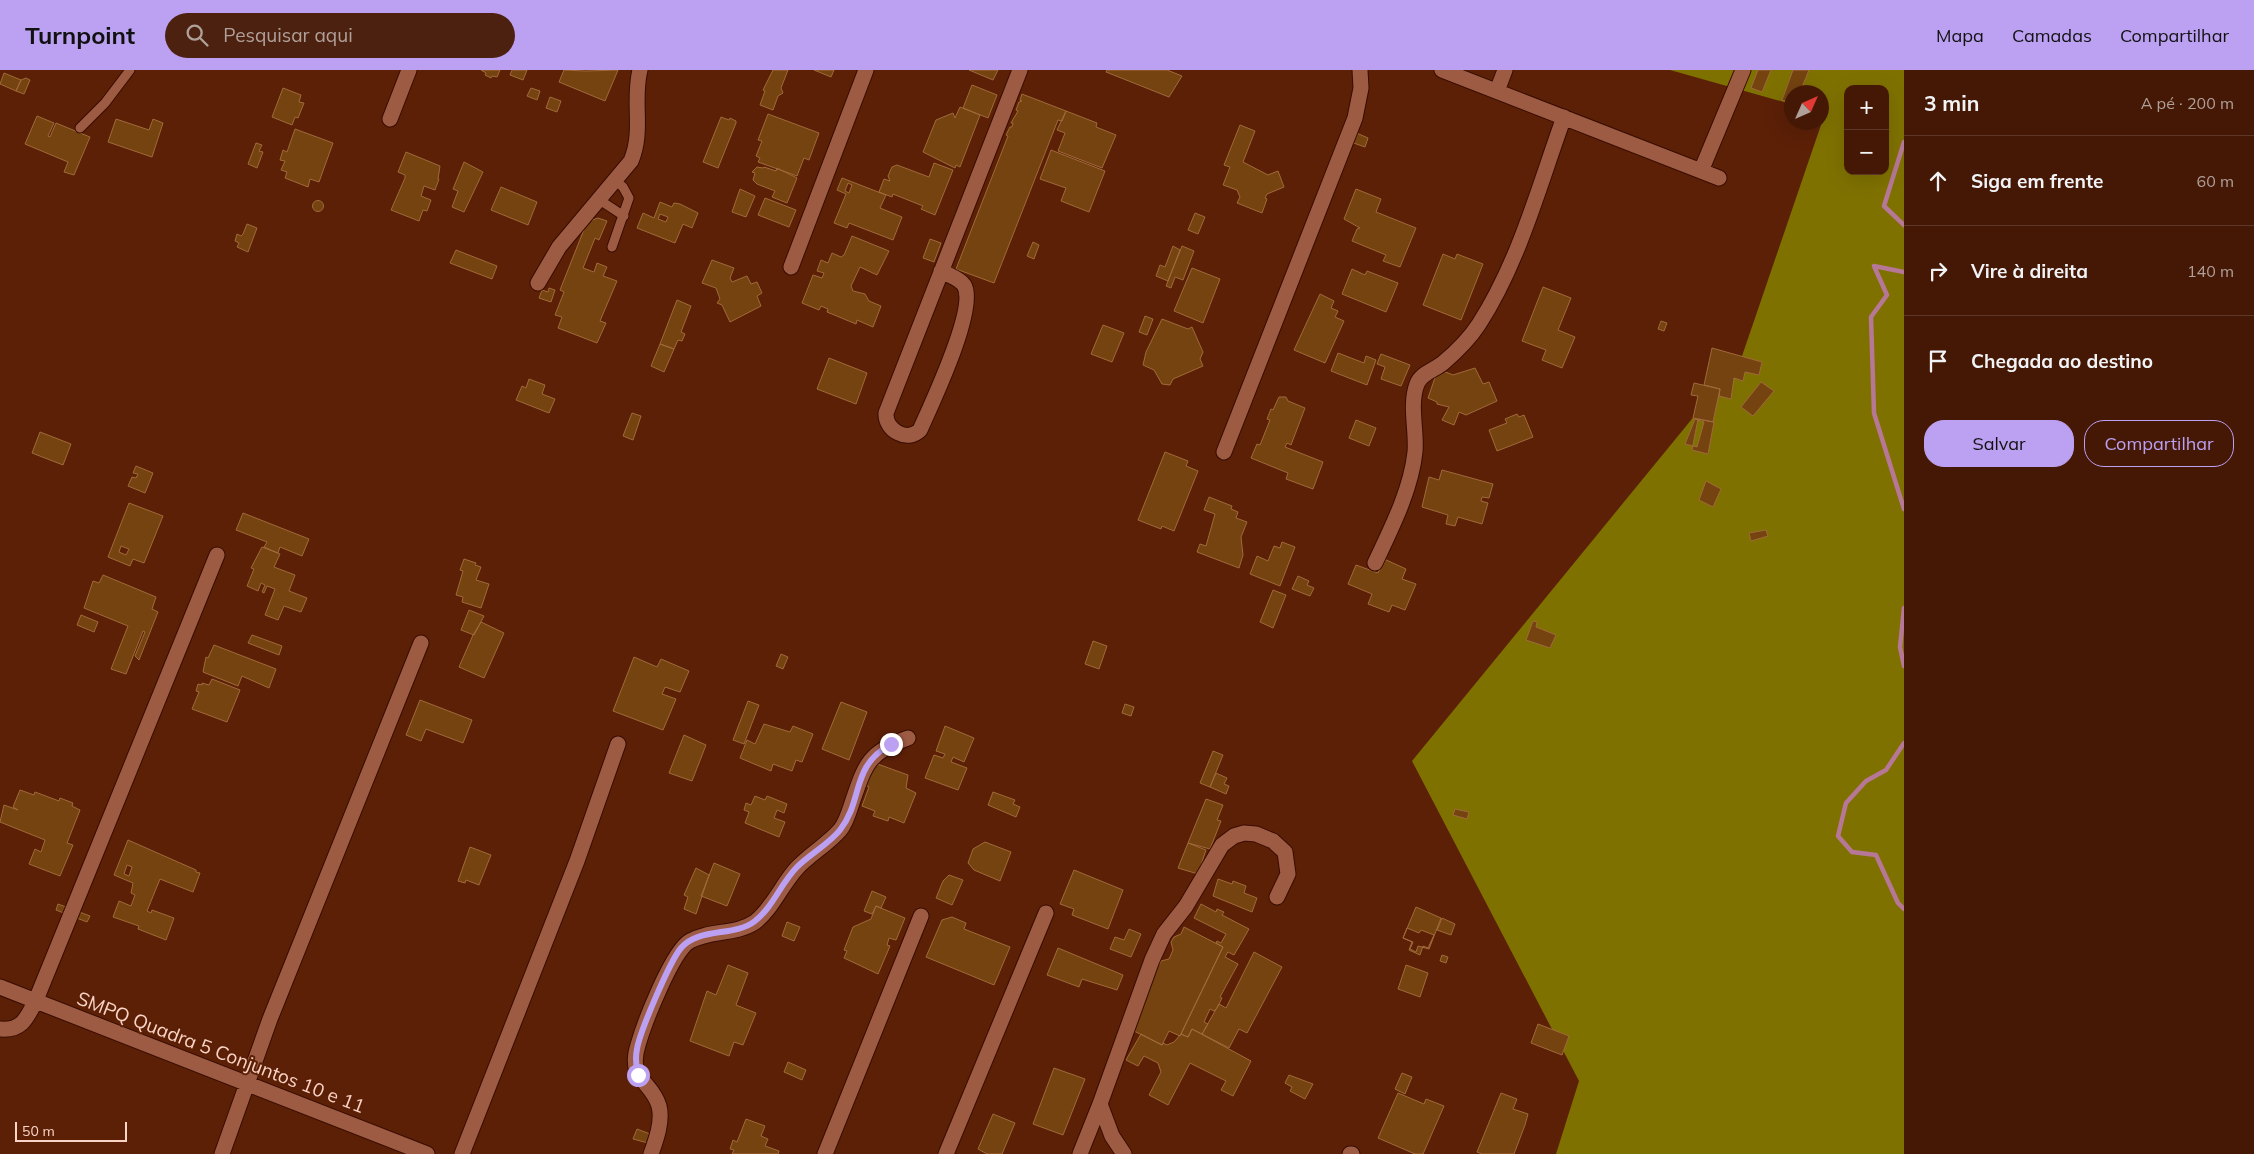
<!DOCTYPE html>
<html lang="pt">
<meta charset="utf-8">
<style>
body{margin:0;font-family:Mulish,sans-serif;background:#4c210f;color:#f1f3f6}
.controls{position:absolute;right:15px;top:15px;display:grid;overflow:hidden;border-radius:10px;box-shadow:0 5px 20px #0002}
.controls button{width:45px;height:45px;display:grid;place-items:center;padding:0;border:0;border-bottom:1px solid #5d3727;background:#451805;color:#f1f3f6;font:25px sans-serif}
.compass{position:absolute;left:1784px;top:15px;width:45px;height:45px;border-radius:50%;background:#451805;box-shadow:0 5px 20px #0002;rotate:45deg}
.scale{position:absolute;left:15px;bottom:12px;width:112px;box-sizing:border-box;padding-left:5px;border:2px solid #fad4c6;border-top:0;font-size:14px;line-height:18px;white-space:nowrap;color:#fad4c6;-webkit-text-stroke:4px #5c2007;paint-order:stroke}
.stop{position:absolute;width:15px;height:15px;margin:-11px;border:4px solid #bca0f2;border-radius:50%;background:#fff}
.stop.end{background:#bca0f2;border-color:#fff;box-shadow:0 1px 5px #0008}
.list{margin:0;padding:0;list-style:none}
h2{display:flex;justify-content:space-between;align-items:center;height:65px;margin:0;padding:0 20px;font-size:21px}
h2 small{font-size:16px;font-weight:400;color:#b0a09a}
.list li{display:grid;grid-template-columns:32px 1fr auto;gap:15px;align-items:center;box-sizing:border-box;height:90px;padding:0 20px;border-top:1px solid #5d3727}
.list b{display:block;font-size:19px;white-space:nowrap}
.list em{font-size:16px;font-style:normal;color:#b0a09a}
.actions{display:flex;gap:10px;padding:15px 20px}
.actions a{flex:1;padding:11px 0;border:1px solid #bca0f2;border-radius:20px;text-align:center;font-size:18px;color:#bca0f2}
.actions .main{background:#bca0f2;color:#111}
.icon{flex:none;width:28px;height:28px;fill:none;stroke:currentColor;stroke-width:2;stroke-linecap:round;stroke-linejoin:round}
.map{position:relative;flex:none;width:1904px;height:1084px;overflow:hidden}
header{display:flex;align-items:center;gap:30px;box-sizing:border-box;height:70px;padding:0 25px;background:#bca0f2;color:#111}
header strong{font-size:24px}
nav{display:flex;gap:28px;margin-inline-start:auto;font-size:18px}
.search{width:350px;height:45px;background:#4c210f;display:flex;align-items:center;gap:12px;box-sizing:border-box;padding:0 18px;border-radius:28px;color:#b0a09a;font-size:19px}
main{display:flex}
aside{flex:1;background:#451805}
.map>svg:first-child{display:block}
.forest{fill:#7f7100;fill-rule:evenodd}
.lines{fill:none;stroke-linecap:round;stroke-linejoin:round}
.stream{stroke:#b67896;stroke-width:4.5}
.building{fill:#744310;stroke:#a06a3a;fill-rule:evenodd}
.service-casing{stroke:#380c00;stroke-width:11}
.minor-casing{stroke:#380c00;stroke-width:17}
.service{stroke:#9d5b43;stroke-width:9}
.minor{stroke:#9d5b43;stroke-width:15}
.route{stroke:#bca0f2;stroke-width:6}
.labels{text-anchor:middle;dominant-baseline:central;stroke-width:4;stroke-linejoin:round;paint-order:stroke}
.street-label{font-size:19px;fill:#fad4c6;stroke:#5c2007}
</style>
<header>
<strong>Turnpoint</strong>
<div class="search"><svg class="icon" aria-label="search" viewBox="0 0 24 24"><circle cx="10" cy="10" r="6"/><path d="M15 15l6 6"/></svg>Pesquisar aqui</div>
<nav><a>Mapa</a><a>Camadas</a><a>Compartilhar</a></nav>
</header>
<main>
<div class="map">
<svg width="1904" height="1084" viewBox="0 0 1904 1084">
<rect width="100%" height="100%" fill="#5c2007"/>
<!-- forest -->
<path class="forest" d="M1670 0H1904V1084H1556L1579 1011 1412 691 1741 289 1822 52V22H1792L1791 34ZM1848 19H1885V101H1848Z"/>
<g class="lines">
<!-- stream -->
<path class="stream" d="M1904 72 1884 136 1904 155
M1904 202 1874 196 1887 225 1871 247 1874 343 1904 439
M1904 538 1900 577 1904 596
M1904 673 1886 700 1866 711 1846 733 1838 766 1852 782 1876 785 1898 833 1904 839"/>
</g>
<!-- building -->
<path class="building" d="M481 0H500L497 7 492 6 491 8 485 5 486 3Z
M512 0H527L523 10 510 5Z
M564 0 586 1 618 0 605 31 559 12Z
M773 0H788L781 18 783 23 778 26 773 40 760 35 765 21 763 20Z
M814 0H834L831 7Z
M969 0H998L993 10Z
M1107 0H1167L1182 6 1169 27 1106 2Z
M1758 0H1771L1762 22 1751 18Z
M1793 0H1809L1800 22H1792V34L1782 30Z
M4 3 21 10 16 21 0 14Z
M26 8 30 10 24 24 16 21 21 10Z
M972 15 997 25 988 48 963 38Z
M283 18 301 25 299 32 304 33 298 48 295 47 292 55 272 47Z
M531 18 540 21 537 30 527 26Z
M1022 24 1066 41 1062 51 1058 50 994 213 956 199 1008 66 1006 65 1010 57H1012L1013 53H1011L1018 41 1016 40 1019 32 1022 31 1020 30Z
M550 27 561 31 557 42 546 38Z
M960 37 980 45 960 97 956 95 955 98 923 82 936 50 953 43 955 48Z
M1066 41 1097 53 1096 57 1116 65 1102 98 1058 81 1065 63 1057 60Z
M768 44 819 63 809 90 804 88 797 106 758 92 760 88 756 86 762 71 758 70Z
M37 46 54 53 48 66 50 67 56 53 90 67 74 105 64 102 68 92 25 74Z
M721 47 729 50 730 48 736 51V53L718 98 703 92Z
M116 49 149 60 153 49 163 53 152 87 108 72Z
M1240 55 1255 61 1243 92 1268 105 1278 101 1284 117 1267 124 1265 128 1267 129 1262 143 1237 133 1240 127 1237 120 1223 115 1230 97 1224 95Z
M295 59 333 73 319 112 310 109 308 117 285 108 287 102 281 100 285 91 280 90 283 80 287 82Z
M1352 61 1368 68 1365 77 1348 71Z
M256 73 262 75 259 81 263 82 257 98 248 94Z
M1051 80 1105 101 1089 142 1061 131 1066 118 1040 109Z
M406 82 440 96 438 109H439L435 120 424 116 421 126 431 130 427 141 423 140 419 151 391 140 405 108V105L398 102Z
M464 92 483 102 464 142 452 137 458 121 453 119Z
M934 93 953 100 935 145 921 139 923 136 893 124 892 127 879 122 884 109 890 111 888 106 892 97 897 95 929 107Z
M757 97 763 98 764 97 776 101 777 98 797 108 787 133 772 127 775 121 757 114 753 110 755 103 752 102Z
M842 108 886 125 880 138 902 147 893 170 849 153 847 158 834 153 846 124 837 120ZM848 113 852 115 849 123 845 121Z
M501 117 537 132 528 155 491 140Z
M740 119 755 126 746 147 732 142Z
M1356 119 1381 129 1376 142 1416 158 1400 197 1383 191 1386 185 1352 171 1357 159 1360 158 1344 149Z
M765 128 796 140 789 157 758 145Z
M312.5 136a5.5 5.5 0 1 1 11 0a5.5 5.5 0 1 1-11 0Z
M660 132 672 137 674 133 680 134 698 143 692 158 683 154 675 173 637 158 643 143 654 148ZM660 144 668 147 666 152 658 149Z
M1195 143 1205 147 1198 164 1188 160Z
M598 148 607 151 599 170 595 168 583 198 594 202 597 193 607 197 603 206 617 211 600 251 606 253 597 273 558 258 562 247 555 245 564 222 560 220 587 152Z
M247 154 257 158 248 182 237 177 239 173 235 171 237 164 241 166 243 164Z
M852 166 889 181 877 205 860 197 851 216 853 221 865 224 869 231 881 236 873 257 857 250 856 254 827 242 828 239 821 236 819 240 802 233 813 205 822 208 824 203 817 201 821 190 828 193 832 183 841 187 844 185Z
M930 169 941 173 934 192 923 188Z
M1033 172 1039 175 1034 189 1027 186Z
M1173 176 1180 180 1168 211 1156 206 1160 195 1165 197Z
M1182 176 1194 181 1183 210 1175 207 1171 218 1166 216Z
M456 180 497 196 492 209 450 193Z
M1443 184 1455 189 1457 184 1483 194 1461 250 1423 235Z
M712 190 734 198 730 208 732 212 747 206 751 214 757 212 762 223 757 226 761 236 730 252 722 235 717 233 720 229 716 218 702 213Z
M1192 198 1220 209 1203 253 1174 241Z
M1352 199 1365 205 1367 201 1398 213 1386 242 1342 224Z
M1543 217 1571 228 1558 260 1575 267 1562 298 1542 290 1546 280 1522 271Z
M549 218 555 220 551 232 539 228 542 220 548 222Z
M1320 224 1334 231 1331 238 1338 241 1335 247 1344 251 1325 293 1294 280Z
M677 230 691 236 681 262 685 264 682 271 678 270 674 279 660 274Z
M1145 246 1153 249 1147 265 1139 262Z
M1162 249 1188 259 1192 257 1203 282 1200 289 1203 296 1173 309 1170 315 1162 314 1154 300 1143 295 1146 282Z
M1661 251 1667 253 1664 261 1658 259Z
M1103 255 1124 263 1112 292 1091 284Z
M660 274 674 279 664 302 651 296Z
M1712 278 1762 292 1759 305 1745 302 1743 311 1734 308 1731 329 1719 326 1720 319 1704 315Z
M1338 283 1364 293 1366 286 1376 290 1367 315 1331 301Z
M1381 284 1410 295 1401 316 1381 309 1385 297 1377 294Z
M829 288 867 303 856 334 817 319Z
M1475 298 1483 314 1489 312 1497 331 1466 345 1459 342 1454 355 1442 350 1449 337 1437 334V332L1428 328 1438 299 1453 305Z
M529 309 545 315 542 324 555 329 549 343 516 330 522 316 526 318Z
M1761 312 1774 321 1753 346 1741 337Z
M1694 313 1720 319 1713 352 1693 348 1698 326 1691 325Z
M1279 327H1286L1288 331 1305 338 1291 375 1287 373 1285 377 1323 392 1313 419 1286 409 1288 403 1251 388 1257 374 1260 375 1270 350 1267 349 1271 339 1273 340Z
M632 343 641 346 633 370 623 366Z
M1517 344 1519 347 1524 345 1533 367 1497 381 1489 360 1507 353 1505 349Z
M1695 349 1704 352 1697 377 1685 374Z
M1698 349 1714 352 1708 384 1692 380Z
M1356 350 1376 358 1369 376 1349 368Z
M40 362 71 374 63 395 32 383Z
M1165 382 1188 391 1186 396 1198 401 1174 461 1162 456 1161 459 1138 450Z
M136 396 153 403 145 423 128 416 132 407 136 408 138 404 133 403Z
M1442 400 1493 414 1489 428 1482 427 1481 431 1488 433 1482 454 1458 447 1455 456 1446 454 1448 445 1422 437 1429 407 1439 410Z
M1706 411 1721 419 1713 437 1699 430Z
M1209 427 1232 436 1231 439 1238 442 1236 448 1247 452 1241 467 1243 485 1239 498 1197 482 1200 474 1206 476 1215 444 1204 440Z
M129 433 163 446 144 493 133 489 130 496 108 487ZM121 476 129 479 126 485 119 482Z
M243 443 309 469 302 486 280 477 278 483 264 477 267 472 236 460Z
M1766 460 1768 466 1751 471 1749 463Z
M1282 472 1295 477 1280 516 1250 504 1257 486 1268 491 1274 476 1280 478Z
M262 477 280 484 274 497 295 505 289 521 307 528 301 542 284 536 278 550 265 545 275 519 267 516 264 523 262 522 265 515 261 513 258 521 247 516 254 499 251 498Z
M464 489 476 493 475 495 481 497 476 510 489 514 481 538 462 532 463 527 456 525 463 501 460 500Z
M1384 489 1406 499 1402 509 1416 514 1405 540 1392 535 1389 542 1368 534 1372 524 1348 514 1356 495 1378 503Z
M103 505 156 527 152 539 158 542 139 590 135 586 145 562 143 561 126 604 111 599 128 556 84 538 93 511 99 513Z
M1298 506 1309 511 1307 515 1314 518 1310 526 1292 519Z
M1273 520 1286 525 1273 558 1260 552Z
M469 540 484 546 474 565 461 560Z
M81 545 98 552 94 562 77 555Z
M1533 551 1537 552 1536 557 1556 565 1550 578 1526 570Z
M481 552 504 563 484 608 459 597 473 565Z
M252 565 282 576 279 585 248 573Z
M1093 571 1107 576 1099 599 1085 594Z
M214 575 276 599 269 618 242 606 238 616 203 602 206 587 208 588Z
M781 584 788 587 783 599 776 596Z
M634 587 657 597 661 589 689 601 680 622 665 617 662 624 676 629 663 660 613 641Z
M212 609 240 620 227 652 192 639 199 622 196 621 198 614 202 615V613L209 615Z
M420 630 472 650 463 673 426 659 421 671 406 665Z
M748 631 759 635 744 674 733 670Z
M841 632 867 642 849 690 822 679Z
M1125 634 1134 637 1131 646 1122 643Z
M764 654 790 662 793 656 813 664 802 692 796 690 792 701 773 694 771 701 740 688 747 670 755 674Z
M945 656 974 668 964 692 953 687 951 692 967 698 958 720 925 708 934 685 943 688 945 684 936 681Z
M684 665 706 675 692 711 669 703Z
M1213 681 1223 685 1210 717 1200 713Z
M872 692 908 705 906 718 916 723 904 753 889 747 888 751 873 746 875 741 862 736 869 717 863 714Z
M1216 703 1227 708 1224 714 1229 716 1226 724 1210 717Z
M20 720 34 725 35 722 59 731 60 728 73 733 72 736 80 740 67 773 73 775 60 806 29 794 35 779 41 782 45 770 0 752 4 735 18 740 13 737Z
M993 722 1015 730 1013 734 1020 737 1016 747 988 735Z
M755 726 765 730 767 726 787 734 784 743 777 740 774 748 785 752 779 767 745 753 749 742 744 740 746 733 751 735Z
M1206 729 1223 735 1217 750 1221 751 1210 779 1188 773Z
M1455 739 1469 742 1467 749 1453 745Z
M128 770 196 800V802L200 803 193 822 160 809 147 841 151 843 152 840 174 848 166 870 138 859 139 856 113 847 119 831 131 836 135 825 131 823 133 813 114 805ZM127 795 132 797 129 806 124 804Z
M985 772 1011 782 1000 811 974 800 968 793 973 779Z
M1188 773 1206 780 1198 804 1178 798Z
M470 777 491 785 479 815 466 810 465 813 458 811Z
M714 793 740 804 727 836 701 826Z
M696 798 709 805 696 844 684 839 688 827 684 825Z
M1074 800 1123 820 1108 859 1072 845 1074 839 1060 834Z
M949 805 963 810 952 835 936 828 943 811Z
M1218 809 1232 814 1233 811 1246 816 1244 823 1257 828 1252 842 1213 826Z
M872 821 886 827 881 838 876 836 872 844 864 841Z
M58 834 90 846 87 852 56 840Z
M1201 834 1216 842 1217 839 1224 842 1222 845 1249 859 1234 885 1228 882 1225 887 1238 894 1220 927 1222 928 1217 938 1214 941 1210 939 1204 952 1208 954 1202 964 1192 959 1188 967 1181 964 1222 879 1223 877 1216 873 1217 871 1221 873 1226 864 1194 848Z
M876 836 905 848 896 870 889 868 887 875 890 876 878 904 844 888 847 881 844 880 853 857 871 849Z
M1416 837 1441 848 1429 879 1418 876 1416 882 1410 879 1413 872 1403 868Z
M952 847 966 853 964 859 1010 877 994 915 926 887 942 850Z
M1442 848 1455 854 1451 865 1437 860Z
M787 852 800 857 794 871 782 866Z
M1184 857 1223 877 1180 966 1169 961 1162 975 1132 960V954L1149 922 1145 921 1161 891 1169 889 1173 880 1171 872 1174 867 1181 864Z
M1407 858 1419 863 1421 860 1434 865 1428 878 1423 876 1420 885 1409 880 1412 872 1403 868Z
M1129 859 1141 864 1131 887 1110 879 1115 867 1124 870Z
M1058 878 1123 905 1117 920 1082 909 1079 917 1047 905Z
M1254 882 1282 897 1247 963 1239 959 1229 978 1202 964 1219 934 1226 938Z
M1442 885 1448 887 1446 893 1440 891Z
M728 895 748 903 736 935 756 943 743 975 734 972 729 986 690 971 707 921 716 925Z
M1406 895 1428 903 1420 927 1398 919Z
M1538 954 1569 966 1562 985 1531 973Z
M1192 959 1251 991 1233 1026 1221 1020 1226 1011 1190 993 1168 1035 1149 1025 1161 1002 1158 993 1144 986 1138 996 1126 990 1141 964 1162 975 1163 973 1167 975 1174 972 1181 964 1188 967Z
M788 992 806 1000 802 1010 784 1002Z
M1054 998 1085 1009 1063 1065 1033 1054Z
M1402 1003 1412 1007 1405 1024 1395 1019Z
M1289 1005 1313 1014 1305 1029 1290 1021 1292 1017 1285 1013Z
M1398 1023 1424 1034 1426 1029 1444 1036 1423 1084H1415L1378 1068Z
M1501 1023 1517 1029 1513 1039 1528 1044 1525 1055 1514 1084H1482L1477 1082Z
M993 1044 1015 1053 1002 1084H987L978 1079Z
M746 1049 765 1056 761 1066 768 1069 765 1076 779 1081 778 1084H732L734 1080 730 1079 733 1070 737 1072Z
M637 1059 650 1064 648 1073 633 1069Z"/>
<g class="lines">
<defs>
<path id="service" d="M80 58 105 33 130 0
M598 129 624 146
M612 177 629 128 623 117 616 111"/>
<path id="minor" d="M1442 0 1719 108
M1497 21 1505 0
M390 49 409 0
M1701 101 1743 0
M791 197 866 0
M941 201C948 205 959 208 964 215 978 237 931 335 920 360 907 373 885 360 886 343L1020 0
M538 213 559 177 631 91C644 60 632 32 640 0
M1224 382 1355 48 1361 18 1360 0
M1375 493C1391 459 1411 420 1415 382 1417 361 1409 335 1417 314 1421 303 1435 300 1443 293 1456 282 1470 268 1479 254 1519 192 1539 116 1564 47
M0 917 427 1084
M0 959C22 961 27 948 36 930L217 485
M222 1084 270 949 421 573
M462 1084 577 791 618 674
M651 1084C656 1070 663 1051 659 1036 652 1011 627 1010 638 975 644 954 672 881 690 871 709 860 736 865 755 852 773 838 782 814 797 798 810 784 828 774 840 760 846 753 849 742 852 733 865 695 868 682 908 668
M825 1084 921 846
M946 1084 1046 843
M1080 1084 1100 1034
M1124 1084 1112 1066 1100 1034 1152 890 1164 864 1186 836 1222 775 1234 766 1244 763 1256 764 1273 771 1285 782 1288 804 1277 827
M1350 1084H1352"/>
</defs>
<!-- service casing -->
<use href="#service" class="service-casing"/>
<!-- minor casing -->
<use href="#minor" class="minor-casing"/>
<!-- service -->
<use href="#service" class="service"/>
<!-- minor -->
<use href="#minor" class="minor"/>
</g>
<g class="lines">
<!-- route -->
<path class="route" d="M638 1005C636 996 635 988 637 979 640 961 670 891 681 878 699 857 735 867 755 851 773 837 781 813 797 797 810 784 829 774 840 760 864 729 850 697 891 674"/>
</g>
<g class="labels">
<!-- street labels -->
<g class="street-label">
<text transform="translate(221 982) rotate(21)">SMPQ Quadra 5 Conjuntos 10 e 11</text>
</g>
</g>
</svg>
<div class="controls">
<button>+</button>
<button>−</button>
</div>
<svg class="compass" viewBox="-18 -18 36 36"><path d="M0-13l5 13h-10z" fill="#e53935"/><path d="M0 13l5-13h-10z" fill="#b0a09a"/></svg>
<div class="scale">50 m</div>
<div class="stop" style="left:638px;top:1005px"></div>
<div class="stop end" style="left:891px;top:674px"></div>
</div>
<aside>
<h2>3 min<small>A pé · 200 m</small></h2>
<ul class="list">
<li><svg class="icon" aria-label="ahead" viewBox="0 0 24 24"><path d="M12 20V5M6 11l6-6 6 6"/></svg><div><b>Siga em frente</b></div><em>60 m</em></li>
<li><svg class="icon" aria-label="right" viewBox="0 0 24 24"><path d="M7 20v-9h11M14 6l5 5-5 5"/></svg><div><b>Vire à direita</b></div><em>140 m</em></li>
<li><svg class="icon" aria-label="arrive" viewBox="0 0 24 24"><path d="M6 21V4h12l-3 4 3 4H6"/></svg><div><b>Chegada ao destino</b></div></li>
</ul>
<div class="actions"><a class="main">Salvar</a><a>Compartilhar</a></div>
</aside>
</main>
